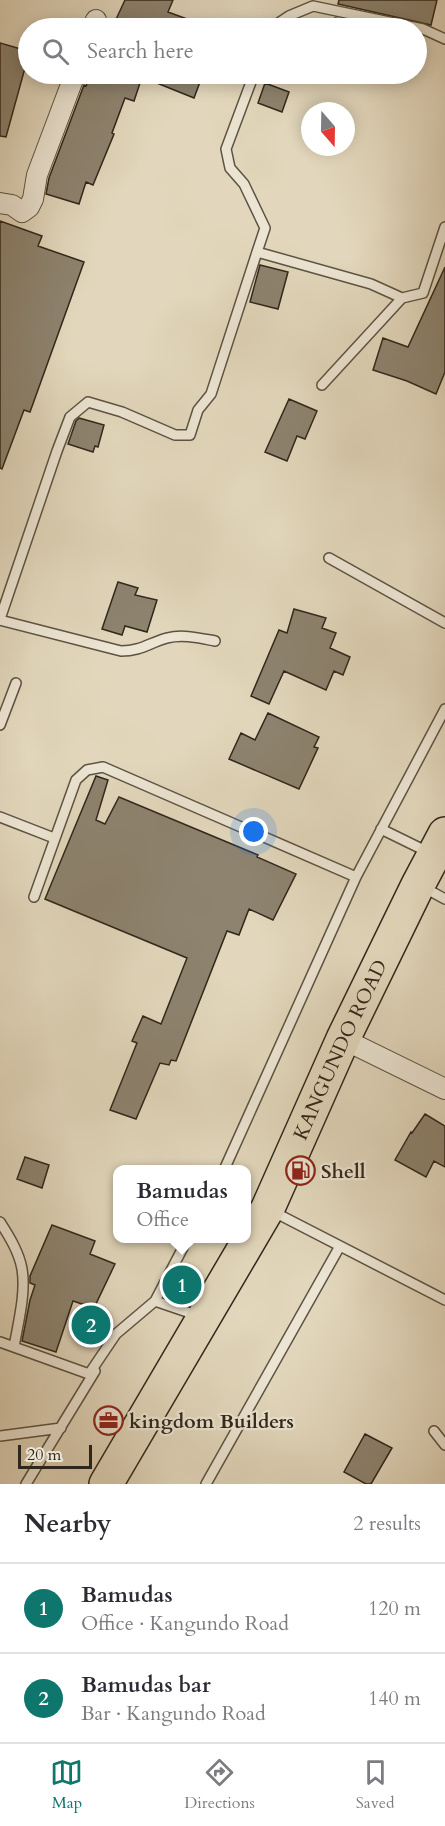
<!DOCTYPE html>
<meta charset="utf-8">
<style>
body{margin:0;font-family:Cardo,serif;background:#f2f2f3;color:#2b2b33}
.compass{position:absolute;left:301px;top:102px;width:54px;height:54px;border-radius:50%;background:#fff;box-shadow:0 3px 15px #0003;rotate:160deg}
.scale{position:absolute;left:18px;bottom:15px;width:74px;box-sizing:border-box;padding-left:6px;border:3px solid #30271b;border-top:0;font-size:16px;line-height:21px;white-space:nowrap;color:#30271b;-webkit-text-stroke:4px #ece5d3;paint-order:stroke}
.you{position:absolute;left:254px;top:832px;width:21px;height:21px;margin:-15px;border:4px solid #fff;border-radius:50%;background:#1a73e8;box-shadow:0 0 0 9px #1a73e833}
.badge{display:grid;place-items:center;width:39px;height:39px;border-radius:50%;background:#0f766e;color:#fff;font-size:20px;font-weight:700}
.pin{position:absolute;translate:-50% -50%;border:3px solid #fff;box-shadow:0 2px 6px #0006}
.popup{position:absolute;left:113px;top:1165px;width:138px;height:78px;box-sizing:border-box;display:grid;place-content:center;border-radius:12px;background:#fff;filter:drop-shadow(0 2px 4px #0005);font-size:20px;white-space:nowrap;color:#7c7c81}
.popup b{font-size:22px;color:#2b2b33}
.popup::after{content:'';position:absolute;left:50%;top:100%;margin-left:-12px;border:12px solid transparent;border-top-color:#fff}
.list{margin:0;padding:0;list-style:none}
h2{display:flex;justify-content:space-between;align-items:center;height:78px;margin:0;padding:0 24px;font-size:26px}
h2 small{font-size:20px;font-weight:400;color:#7c7c81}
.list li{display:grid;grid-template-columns:39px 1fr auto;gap:18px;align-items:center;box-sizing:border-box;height:90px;padding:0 24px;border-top:2px solid #e1e1e2}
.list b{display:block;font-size:22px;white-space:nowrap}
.list p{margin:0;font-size:20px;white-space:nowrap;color:#7c7c81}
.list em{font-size:20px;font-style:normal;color:#7c7c81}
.icon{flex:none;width:33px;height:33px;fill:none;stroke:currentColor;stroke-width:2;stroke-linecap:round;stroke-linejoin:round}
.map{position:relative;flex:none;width:445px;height:1484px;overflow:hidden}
.search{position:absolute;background:#fff;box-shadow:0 3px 15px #0003;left:18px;right:18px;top:18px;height:66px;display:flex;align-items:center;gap:15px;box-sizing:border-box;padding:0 21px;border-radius:33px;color:#7c7c81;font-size:22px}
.sheet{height:258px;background:#fff}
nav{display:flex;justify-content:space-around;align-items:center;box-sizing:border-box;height:84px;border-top:2px solid #e1e1e2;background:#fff;font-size:16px;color:#7c7c81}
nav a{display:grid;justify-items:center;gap:3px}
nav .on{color:#0f766e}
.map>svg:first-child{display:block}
.building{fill:#8d836f;stroke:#30271b;stroke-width:1.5}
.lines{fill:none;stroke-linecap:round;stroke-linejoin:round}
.service-casing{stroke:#5c5343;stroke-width:12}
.minor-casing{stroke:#5c5343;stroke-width:22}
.trunk-casing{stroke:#30271b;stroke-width:36}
.service{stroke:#ece5d3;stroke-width:9}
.minor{stroke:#ece5d3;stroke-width:20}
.trunk{stroke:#e2d7bc;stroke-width:33}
.labels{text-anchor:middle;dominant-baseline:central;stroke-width:4.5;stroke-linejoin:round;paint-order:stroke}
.street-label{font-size:20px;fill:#30271b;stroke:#ece5d3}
.poi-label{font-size:20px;font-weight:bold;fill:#30271b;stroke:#ece5d3;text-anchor:start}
</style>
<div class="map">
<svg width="445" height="1484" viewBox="0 0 445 1484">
<rect width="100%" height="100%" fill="#e2d7bc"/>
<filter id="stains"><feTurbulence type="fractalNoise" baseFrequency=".00333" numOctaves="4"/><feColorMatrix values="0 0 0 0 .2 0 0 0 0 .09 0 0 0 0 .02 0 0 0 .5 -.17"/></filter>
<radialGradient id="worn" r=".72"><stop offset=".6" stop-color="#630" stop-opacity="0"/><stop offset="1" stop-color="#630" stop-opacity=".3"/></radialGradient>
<!-- building -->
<path class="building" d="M125 0H173L168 12 206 26 205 28H112Z
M339 0H437L431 25 338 4Z
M335 18 388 28H333Z
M0 43 28 51V57L6 137 0 136Z
M91 74H203L194 98 142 77 134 101 125 98 112 133 114 134 93 185 86 182 79 204 46 194 49 178 84 85 86 86Z
M265 83 289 92 282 112 258 103Z
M0 221 42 236 38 246 84 262 30 412 24 410 2 469 0 468Z
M260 265 288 272 278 309 250 302Z
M445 267V372L436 394 407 381 373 370 383 338 408 347Z
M289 399 317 411 305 439 297 436 287 461 265 452Z
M79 418 104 425 98 447 95 446 93 452 68 444 76 421Z
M118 582 138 588 135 595 157 600 147 632 125 626 122 635 102 629Z
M294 609 326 618 322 628 336 633 330 648 350 657 343 675 334 671 326 690 284 671 269 704 251 696 279 630 287 633Z
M268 713 319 737 314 747 318 748 299 789 229 759 241 733 255 740Z
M96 776 108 780 96 820 105 824 119 797 258 855 257 857 296 874 273 920 249 909 239 935 227 931 176 1061 171 1060 169 1065 160 1063 136 1119 110 1110 137 1043 132 1041 143 1016 161 1024 187 958 45 899Z
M425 1114 445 1126V1167L434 1161 426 1177 395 1160 411 1132 412 1133Z
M25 1157 49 1165 42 1188 17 1179Z
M52 1225 95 1241 90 1254 115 1264 94 1308 73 1301 56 1352 22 1341 30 1300 35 1285 30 1283V1276Z
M365 1434 392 1448 371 1484H366L344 1472Z"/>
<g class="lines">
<defs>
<path id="service" d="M271 28 289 16 313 6 423 29 445 39
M254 74 226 149 230 168 244 184 265 228 257 252 371 284 402 298
M322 385 402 298 423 293 445 227
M329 558 445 623
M0 619 57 451 70 417 88 402 122 412 175 435H190L198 410 211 394 257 252
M0 620 121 651C141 651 149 643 167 638 183 634 199 638 215 641
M0 725 16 683
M0 817 54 838
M381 829 430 853
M423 887 445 899
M34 897 76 780 87 770 103 767 356 877
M224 1170 356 877 445 709
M272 1211 445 1300
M0 1222C9 1236 19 1252 22 1269 26 1294 18 1323 14 1347
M155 1301 188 1238
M0 1342 89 1374 116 1334 155 1301 199 1316
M434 1431 445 1445
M0 1436 61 1428
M26 1484 95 1371
M206 1484 340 1246"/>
<path id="minor" d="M92 28 96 20
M0 203 12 205 22 212 29 207 33 199 37 175 75 74
M343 1039 445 1089"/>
<g id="trunk">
<path id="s1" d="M106 1484 268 1208 343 1039 418 885 445 834"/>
</g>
</defs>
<!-- service casing -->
<use href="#service" class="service-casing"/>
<!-- minor casing -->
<use href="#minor" class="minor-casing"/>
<!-- trunk casing -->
<use href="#trunk" class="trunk-casing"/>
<!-- service -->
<use href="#service" class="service"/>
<!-- minor -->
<use href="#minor" class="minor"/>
<!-- trunk -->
<use href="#trunk" class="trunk"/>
</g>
<!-- icons -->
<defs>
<symbol id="fuel-ring" viewBox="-11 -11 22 22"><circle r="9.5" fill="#ece5d3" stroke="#8f2418" stroke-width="1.5"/><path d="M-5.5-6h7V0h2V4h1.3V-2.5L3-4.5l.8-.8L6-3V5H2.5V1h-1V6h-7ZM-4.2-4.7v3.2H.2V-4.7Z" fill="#8f2418"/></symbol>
<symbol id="office-ring" viewBox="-11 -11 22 22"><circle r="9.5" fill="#ece5d3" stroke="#8f2418" stroke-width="1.5"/><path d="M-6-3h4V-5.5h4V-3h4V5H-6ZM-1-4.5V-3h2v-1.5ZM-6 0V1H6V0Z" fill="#8f2418"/></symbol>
</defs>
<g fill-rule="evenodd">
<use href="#fuel-ring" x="284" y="1154" width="33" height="33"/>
<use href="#office-ring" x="92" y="1404" width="33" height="33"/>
</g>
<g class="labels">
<!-- street labels -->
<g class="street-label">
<text stroke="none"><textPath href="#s1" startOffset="494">KANGUNDO ROAD</textPath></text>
</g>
<!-- poi labels -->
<g class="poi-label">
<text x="321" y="1171">Shell</text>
<text x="129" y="1421">kingdom Builders</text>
</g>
</g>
<rect width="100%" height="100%" filter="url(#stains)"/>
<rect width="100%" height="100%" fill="url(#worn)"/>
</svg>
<svg class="compass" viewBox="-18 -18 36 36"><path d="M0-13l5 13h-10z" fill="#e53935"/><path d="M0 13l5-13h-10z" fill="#7c7c81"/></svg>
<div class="scale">20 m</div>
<div class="you"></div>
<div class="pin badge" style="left:182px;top:1285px">1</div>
<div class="popup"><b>Bamudas</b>Office</div>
<div class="pin badge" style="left:91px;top:1325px">2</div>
<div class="search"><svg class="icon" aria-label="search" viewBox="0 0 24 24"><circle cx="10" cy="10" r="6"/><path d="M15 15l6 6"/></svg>Search here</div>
</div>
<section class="sheet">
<h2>Nearby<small>2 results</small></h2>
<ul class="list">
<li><span class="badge">1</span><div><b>Bamudas</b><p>Office · Kangundo Road</p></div><em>120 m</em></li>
<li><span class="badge">2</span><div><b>Bamudas bar</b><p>Bar · Kangundo Road</p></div><em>140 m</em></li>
</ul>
</section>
<nav>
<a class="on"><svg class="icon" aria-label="map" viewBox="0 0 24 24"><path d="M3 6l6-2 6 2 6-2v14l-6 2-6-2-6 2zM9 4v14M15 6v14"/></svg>Map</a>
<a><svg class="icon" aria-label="directions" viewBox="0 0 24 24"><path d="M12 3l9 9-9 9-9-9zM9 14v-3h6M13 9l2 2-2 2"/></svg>Directions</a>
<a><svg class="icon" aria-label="saved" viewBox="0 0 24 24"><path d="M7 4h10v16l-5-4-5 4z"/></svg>Saved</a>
</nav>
